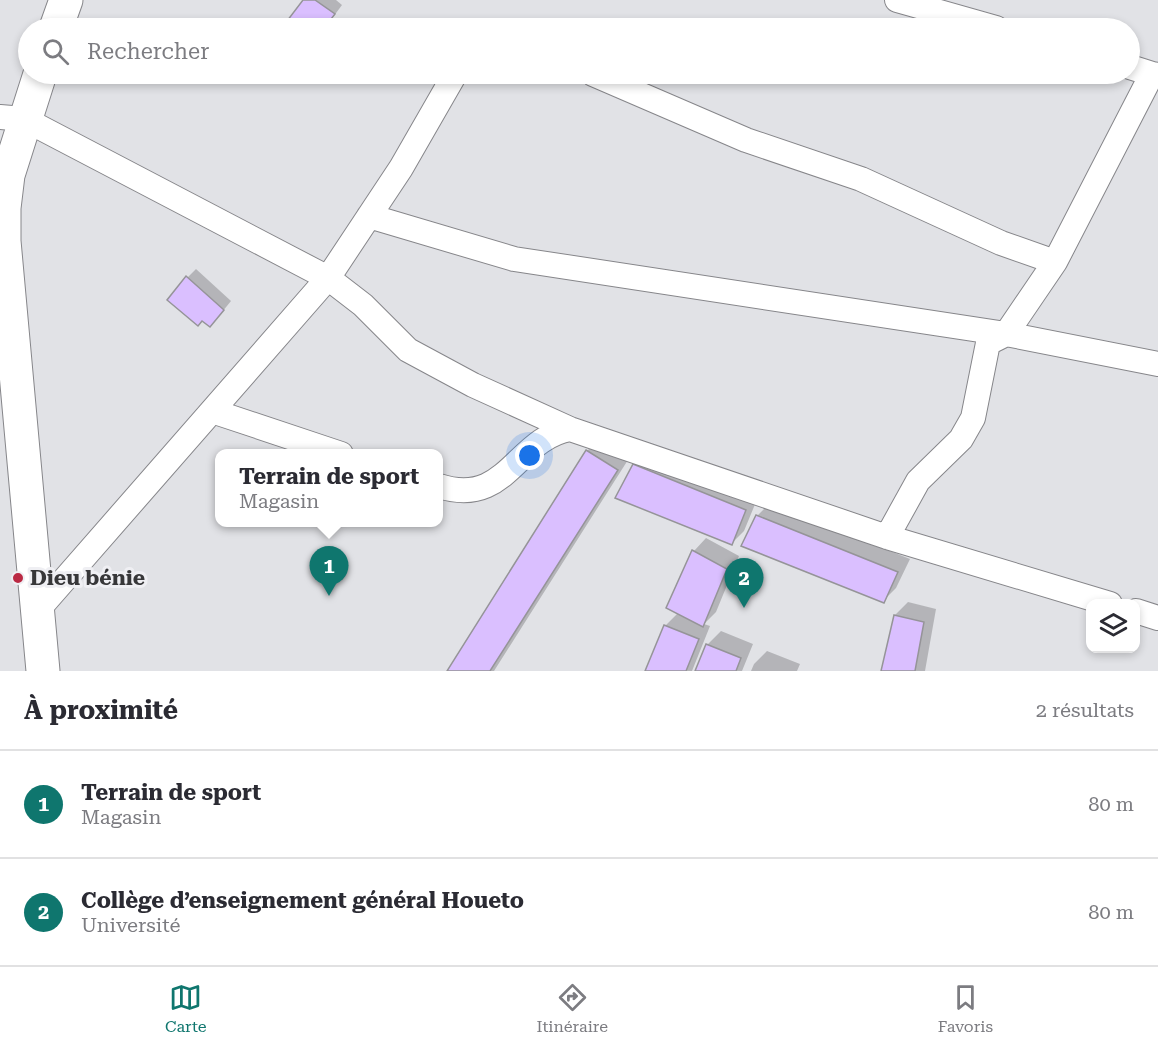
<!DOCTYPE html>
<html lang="fr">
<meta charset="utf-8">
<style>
body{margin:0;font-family:"Roboto Serif",serif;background:#f7f7f7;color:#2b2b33}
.controls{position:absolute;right:18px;bottom:18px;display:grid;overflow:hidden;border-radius:12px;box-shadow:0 3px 9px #0003}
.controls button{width:54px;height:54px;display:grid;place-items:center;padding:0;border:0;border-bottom:2px solid #e1e1e2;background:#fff;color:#2b2b33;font:30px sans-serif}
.you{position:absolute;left:530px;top:456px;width:21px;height:21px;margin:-15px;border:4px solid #fff;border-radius:50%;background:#1a73e8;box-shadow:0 0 0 9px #1a73e833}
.badge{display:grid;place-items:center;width:39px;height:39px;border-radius:50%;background:#0f766e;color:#fff;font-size:20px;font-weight:700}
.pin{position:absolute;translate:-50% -50px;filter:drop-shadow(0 2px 3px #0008)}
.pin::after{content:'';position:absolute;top:32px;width:21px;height:18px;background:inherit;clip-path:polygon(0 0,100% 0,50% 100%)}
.popup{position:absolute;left:215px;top:449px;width:228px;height:78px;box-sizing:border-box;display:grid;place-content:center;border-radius:12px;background:#fff;filter:drop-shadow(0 2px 4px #0005);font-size:20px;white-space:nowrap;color:#7c7c81}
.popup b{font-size:22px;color:#2b2b33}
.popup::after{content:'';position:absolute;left:50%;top:100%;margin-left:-12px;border:12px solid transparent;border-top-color:#fff}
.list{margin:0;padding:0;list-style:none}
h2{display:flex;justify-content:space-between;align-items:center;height:78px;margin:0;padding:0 24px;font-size:26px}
h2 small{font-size:20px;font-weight:400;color:#7c7c81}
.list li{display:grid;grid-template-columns:39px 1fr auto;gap:18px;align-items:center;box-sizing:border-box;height:108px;padding:0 24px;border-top:2px solid #e1e1e2}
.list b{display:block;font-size:22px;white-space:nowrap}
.list p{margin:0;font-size:20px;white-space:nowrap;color:#7c7c81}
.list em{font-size:20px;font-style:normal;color:#7c7c81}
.icon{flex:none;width:33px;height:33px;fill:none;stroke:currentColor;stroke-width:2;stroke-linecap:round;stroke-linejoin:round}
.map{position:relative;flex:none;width:1158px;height:671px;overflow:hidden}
.search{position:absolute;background:#fff;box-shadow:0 3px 9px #0003;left:18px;right:18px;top:18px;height:66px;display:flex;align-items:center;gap:15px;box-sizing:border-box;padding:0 21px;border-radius:33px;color:#7c7c81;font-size:22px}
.sheet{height:294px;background:#fff}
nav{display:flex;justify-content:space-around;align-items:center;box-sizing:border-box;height:84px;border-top:2px solid #e1e1e2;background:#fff;font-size:16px;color:#7c7c81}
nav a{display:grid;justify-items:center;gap:3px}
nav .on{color:#0f766e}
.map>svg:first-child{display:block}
.shadow{fill:#0003}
.building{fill:#dabfff;stroke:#959498;stroke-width:1.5}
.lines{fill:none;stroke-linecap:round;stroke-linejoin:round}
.street-casing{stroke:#86868a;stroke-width:26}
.secondary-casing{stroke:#86868a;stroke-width:35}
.street{stroke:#fff;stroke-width:24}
.secondary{stroke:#fff;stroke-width:33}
.poi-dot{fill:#ba2943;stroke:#efeff3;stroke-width:2}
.labels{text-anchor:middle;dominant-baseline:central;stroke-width:6;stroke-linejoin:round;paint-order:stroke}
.poi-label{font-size:21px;font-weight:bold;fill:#373739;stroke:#efeff3;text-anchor:start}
</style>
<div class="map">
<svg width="1158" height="671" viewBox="0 0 1158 671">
<rect width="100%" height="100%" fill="#e1e2e6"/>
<!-- shadow -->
<path class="shadow" d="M304 0H336L342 5 325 28H300L289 21Z
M196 269 231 301 218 317 187 278Z
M604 434 633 452 494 671H449L587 451Z
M647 452 758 497 744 531 731 544 634 465Z
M770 503 910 559 896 588 883 601 757 516Z
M706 538 739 556 716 612 704 624 710 626 692 671H646L665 626 678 613 668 608 694 551Z
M908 602 936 609 925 671H883L895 615Z
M721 631 753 644 742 671H696L708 644Z
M767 651 800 664 797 671H751L754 664Z"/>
<!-- building -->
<path class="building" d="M303 0H315L335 14 324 28H297L287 21Z
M186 276 224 310 210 327 202 321 198 326 167 300Z
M586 450 618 470 490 671H447Z
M633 464 746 510 732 545 615 498Z
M756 515 898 572 884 603 741 546Z
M692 550 727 569 703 627 666 608Z
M894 615 924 622 915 671H881Z
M664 625 699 639 686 671H645Z
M706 644 741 658 736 671H695Z"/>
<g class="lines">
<defs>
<path id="street" d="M897 0 996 28
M1130 67 1152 74
M593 74 746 140 861 179 1001 243 1055 262 1152 74 1158 75
M0 117 24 119 328 278 363 305 408 350 473 385 570 429
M369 216 514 259 1006 334 1055 262
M212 411 341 454
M439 486C507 508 515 439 570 429L887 537 1110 604
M887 537 918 481 961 439 973 418 988 343 1006 334 1158 364
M37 611 328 278 401 168 455 74
M1136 611 1158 618"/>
<path id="secondary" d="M56 28 66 0
M40 74 8 175 4 208V241L43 671"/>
</defs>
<!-- street casing -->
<use href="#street" class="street-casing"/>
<!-- secondary casing -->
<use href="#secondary" class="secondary-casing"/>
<!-- street -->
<use href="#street" class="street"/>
<!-- secondary -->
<use href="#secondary" class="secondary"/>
</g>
<!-- markers -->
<circle class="poi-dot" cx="18" cy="578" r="6"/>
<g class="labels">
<!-- poi labels -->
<g class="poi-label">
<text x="30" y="578">Dieu bénie</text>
</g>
</g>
</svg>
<div class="controls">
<button><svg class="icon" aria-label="layers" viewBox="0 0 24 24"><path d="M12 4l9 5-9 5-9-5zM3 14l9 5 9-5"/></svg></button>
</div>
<div class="you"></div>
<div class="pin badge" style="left:329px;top:596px">1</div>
<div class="popup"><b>Terrain de sport</b>Magasin</div>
<div class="pin badge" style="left:744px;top:608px">2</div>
<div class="search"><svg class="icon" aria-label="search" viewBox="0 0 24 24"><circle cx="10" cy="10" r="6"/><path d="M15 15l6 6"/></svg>Rechercher</div>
</div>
<section class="sheet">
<h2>À proximité<small>2 résultats</small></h2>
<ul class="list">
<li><span class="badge">1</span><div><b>Terrain de sport</b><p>Magasin</p></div><em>80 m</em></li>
<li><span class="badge">2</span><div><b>Collège d’enseignement général Houeto</b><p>Université</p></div><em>80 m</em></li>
</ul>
</section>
<nav>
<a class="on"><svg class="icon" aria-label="map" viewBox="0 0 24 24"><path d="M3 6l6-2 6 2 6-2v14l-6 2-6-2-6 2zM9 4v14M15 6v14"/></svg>Carte</a>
<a><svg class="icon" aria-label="directions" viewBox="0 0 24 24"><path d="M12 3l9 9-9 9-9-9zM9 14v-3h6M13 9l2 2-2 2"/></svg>Itinéraire</a>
<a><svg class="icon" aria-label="saved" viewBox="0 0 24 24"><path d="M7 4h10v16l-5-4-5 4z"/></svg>Favoris</a>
</nav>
